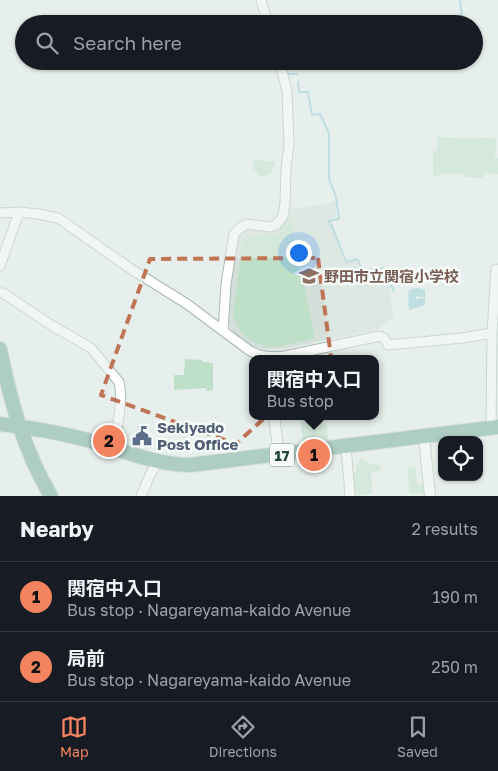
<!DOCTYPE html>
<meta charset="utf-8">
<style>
body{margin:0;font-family:"Golos Text","Noto Sans JP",sans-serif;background:#20242c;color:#f1f3f6}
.controls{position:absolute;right:15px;bottom:15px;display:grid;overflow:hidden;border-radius:10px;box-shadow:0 1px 4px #0004}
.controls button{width:45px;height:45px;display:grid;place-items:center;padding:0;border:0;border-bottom:1px solid #363941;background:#171b24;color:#f1f3f6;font:25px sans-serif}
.you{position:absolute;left:298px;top:252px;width:18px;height:18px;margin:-12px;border:4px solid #fff;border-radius:50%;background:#1a73e8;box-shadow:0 0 0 8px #1a73e833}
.badge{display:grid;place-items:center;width:32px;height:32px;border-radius:50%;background:#f4845f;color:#111;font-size:16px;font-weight:700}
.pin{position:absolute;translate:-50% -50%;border:2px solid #fff;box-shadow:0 1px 5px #0006}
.popup{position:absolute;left:249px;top:355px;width:130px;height:65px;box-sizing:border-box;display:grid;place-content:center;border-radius:10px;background:#171b24;filter:drop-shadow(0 1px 4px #0005);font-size:16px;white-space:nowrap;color:#9ea1a6}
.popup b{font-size:19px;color:#f1f3f6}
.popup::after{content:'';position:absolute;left:50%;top:100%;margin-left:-10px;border:10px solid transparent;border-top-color:#171b24}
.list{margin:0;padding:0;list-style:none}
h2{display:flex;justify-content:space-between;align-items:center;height:65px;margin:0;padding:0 20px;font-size:21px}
h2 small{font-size:16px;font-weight:400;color:#9ea1a6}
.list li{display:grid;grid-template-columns:32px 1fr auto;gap:15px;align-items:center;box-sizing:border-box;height:70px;padding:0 20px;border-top:1px solid #363941}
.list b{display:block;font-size:19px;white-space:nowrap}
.list p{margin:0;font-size:16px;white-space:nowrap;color:#9ea1a6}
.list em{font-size:16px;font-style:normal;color:#9ea1a6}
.icon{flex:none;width:28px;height:28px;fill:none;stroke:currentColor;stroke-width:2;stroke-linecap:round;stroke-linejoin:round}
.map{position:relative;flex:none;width:498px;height:496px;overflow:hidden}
.search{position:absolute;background:#171b24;box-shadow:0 1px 4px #0004;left:15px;right:15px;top:15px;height:55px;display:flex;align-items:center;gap:12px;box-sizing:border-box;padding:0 18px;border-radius:28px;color:#9ea1a6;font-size:19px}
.sheet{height:205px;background:#171b24}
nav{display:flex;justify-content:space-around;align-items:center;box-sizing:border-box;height:70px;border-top:1px solid #363941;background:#171b24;font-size:14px;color:#9ea1a6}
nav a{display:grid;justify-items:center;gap:2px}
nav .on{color:#f4845f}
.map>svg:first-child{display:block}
.built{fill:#d4dfda}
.green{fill:#bfe0c8}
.water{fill:#8ec9d4}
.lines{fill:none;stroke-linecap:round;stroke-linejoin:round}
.stream{stroke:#8ec9d4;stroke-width:2}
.minor-casing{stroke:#a8b8b2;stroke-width:11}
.tertiary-casing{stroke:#a8b8b2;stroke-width:12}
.primary-casing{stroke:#c2cac8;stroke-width:16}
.minor{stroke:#fff;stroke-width:9}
.tertiary{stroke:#fff;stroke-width:10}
.primary{stroke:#6aa596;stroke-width:14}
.marked{fill:none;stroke:#c07456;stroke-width:4;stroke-dasharray:10 6;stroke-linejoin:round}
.labels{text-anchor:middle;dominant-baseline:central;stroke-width:5;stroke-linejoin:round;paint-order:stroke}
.shield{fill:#f7fbf9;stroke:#637a73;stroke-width:1}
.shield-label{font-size:14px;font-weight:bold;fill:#24423a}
.education-label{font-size:15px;font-weight:bold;fill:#785e54;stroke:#f7fbf9;text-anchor:start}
.service-label{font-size:15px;font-weight:bold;fill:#4e5e75;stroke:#f7fbf9;text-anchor:start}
</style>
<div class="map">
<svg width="498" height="496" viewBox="0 0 498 496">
<rect width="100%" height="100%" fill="#e6efeb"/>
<!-- built -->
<path class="built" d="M336 202V217L326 220 332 227 345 262 356 260 363 271 385 269 388 280 394 317 377 330 287 348 266 349 257 348 245 341 233 332 229 325 231 285 239 236 243 232 248 230 272 232 280 228 285 224 288 217 289 209Z"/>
<!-- green -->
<path class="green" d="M438 137 476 139 477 138H490L491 139 497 140 495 158H498V174L484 173 483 178 463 177V174L442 173 437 176H433V151H437Z
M255 160 275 162 271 174 261 177 253 168V164Z
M288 217H290L315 338 277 347H267L257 344 241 333 233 316 242 243C255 230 268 242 280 233L278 229 285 224Z
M185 359 202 360V362L213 363V390L206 391V388L174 390V375H184Z
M300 416H318L319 422 327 425 328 441 303 446Z
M363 459 369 464 380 465 381 471 371 472 372 494 353 495 351 472H356V465H360L359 460Z
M415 467 417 485 423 484 424 493 410 494 407 468Z"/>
<!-- water -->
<path class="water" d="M418 288 425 290V297H419L417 296 416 297V299L417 300 419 298H425V304L422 306 409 310 408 292 411 289Z"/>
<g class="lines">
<!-- stream -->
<path class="stream" d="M460 0 463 24
M284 61 288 74H297
M298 82 299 92H308L312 115 320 114 329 133V179L336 197 339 219 328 221 332 226 346 262 357 259 363 270 386 268 389 281 394 291"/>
<defs>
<path id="minor" d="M261 0 268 24
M0 213 19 212 38 214 58 218 131 269 187 304 250 351 259 355 272 357 285 356 380 336 384 338 388 345 462 338 492 333
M0 266 19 212
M0 293H3L51 325 91 348 119 382C124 401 116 429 114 448
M223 331 226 284 234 234 240 228 247 224 270 227 276 225 283 216 285 204 286 168 289 145 287 91 279 61
M491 428 492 333 496 269
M346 447 350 495
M141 496 150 475 158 461"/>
<path id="tertiary" d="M272 357V359
M274 416 279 455
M424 437 430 496"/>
<path id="primary" d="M0 349C10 400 24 451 51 496
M0 424C32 428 63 433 94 442 125 451 157 465 190 465L498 427"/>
</defs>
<!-- minor casing -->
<use href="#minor" class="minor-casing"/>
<!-- tertiary casing -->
<use href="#tertiary" class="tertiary-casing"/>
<!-- primary casing -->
<use href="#primary" class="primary-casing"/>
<!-- minor -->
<use href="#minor" class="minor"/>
<!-- tertiary -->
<use href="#tertiary" class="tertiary"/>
<!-- primary -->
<use href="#primary" class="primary"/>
</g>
<!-- marked area -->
<path d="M0 0H498V496H0ZM318 258 331 357 236 444 101 395 150 259Z" fill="#e6efeb" fill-opacity=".55" fill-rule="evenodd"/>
<path class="marked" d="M318 258 331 357 236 444 101 395 150 259Z"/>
<!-- icons -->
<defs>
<symbol id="school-bare" viewBox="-9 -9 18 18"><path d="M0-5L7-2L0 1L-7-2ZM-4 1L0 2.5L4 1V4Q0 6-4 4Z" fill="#8d6e63" stroke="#f7fbf9" stroke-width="2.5" paint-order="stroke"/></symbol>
<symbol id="civic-bare" viewBox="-9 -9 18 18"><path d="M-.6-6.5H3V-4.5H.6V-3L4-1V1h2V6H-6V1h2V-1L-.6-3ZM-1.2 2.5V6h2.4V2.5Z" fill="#5c6f8a" stroke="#f7fbf9" stroke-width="2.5" paint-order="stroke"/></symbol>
</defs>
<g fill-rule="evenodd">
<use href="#school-bare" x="295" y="262" width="28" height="28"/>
<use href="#civic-bare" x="128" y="422" width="28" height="28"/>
</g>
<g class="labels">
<!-- shield labels -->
<rect class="shield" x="269.5" y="443.5" width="25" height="23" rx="4"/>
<g class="shield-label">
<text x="282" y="455">17</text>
</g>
<!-- education labels -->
<g class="education-label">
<text x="324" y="276">野田市立関宿小学校</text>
</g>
<!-- service labels -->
<g class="service-label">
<text x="157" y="427">Sekiyado<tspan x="157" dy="17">Post Office</tspan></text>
</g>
</g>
</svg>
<div class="controls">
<button><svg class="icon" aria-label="locate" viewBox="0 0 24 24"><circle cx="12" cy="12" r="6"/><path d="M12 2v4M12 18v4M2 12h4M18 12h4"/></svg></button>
</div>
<div class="you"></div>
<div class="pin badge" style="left:314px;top:455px">1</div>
<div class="popup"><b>関宿中入口</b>Bus stop</div>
<div class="pin badge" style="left:109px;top:441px">2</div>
<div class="search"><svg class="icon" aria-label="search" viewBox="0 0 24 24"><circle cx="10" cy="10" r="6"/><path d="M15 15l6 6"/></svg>Search here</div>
</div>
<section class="sheet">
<h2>Nearby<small>2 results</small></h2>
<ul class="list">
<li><span class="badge">1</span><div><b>関宿中入口</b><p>Bus stop · Nagareyama-kaido Avenue</p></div><em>190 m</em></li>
<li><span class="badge">2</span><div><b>局前</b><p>Bus stop · Nagareyama-kaido Avenue</p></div><em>250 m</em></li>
</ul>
</section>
<nav>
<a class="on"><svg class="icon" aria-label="map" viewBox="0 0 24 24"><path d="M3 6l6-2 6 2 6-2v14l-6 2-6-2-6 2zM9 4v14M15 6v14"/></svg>Map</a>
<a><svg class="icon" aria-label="directions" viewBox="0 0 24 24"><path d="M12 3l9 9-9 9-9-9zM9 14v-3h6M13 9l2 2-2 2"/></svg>Directions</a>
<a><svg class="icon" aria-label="saved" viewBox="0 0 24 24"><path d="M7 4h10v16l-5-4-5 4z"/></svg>Saved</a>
</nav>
